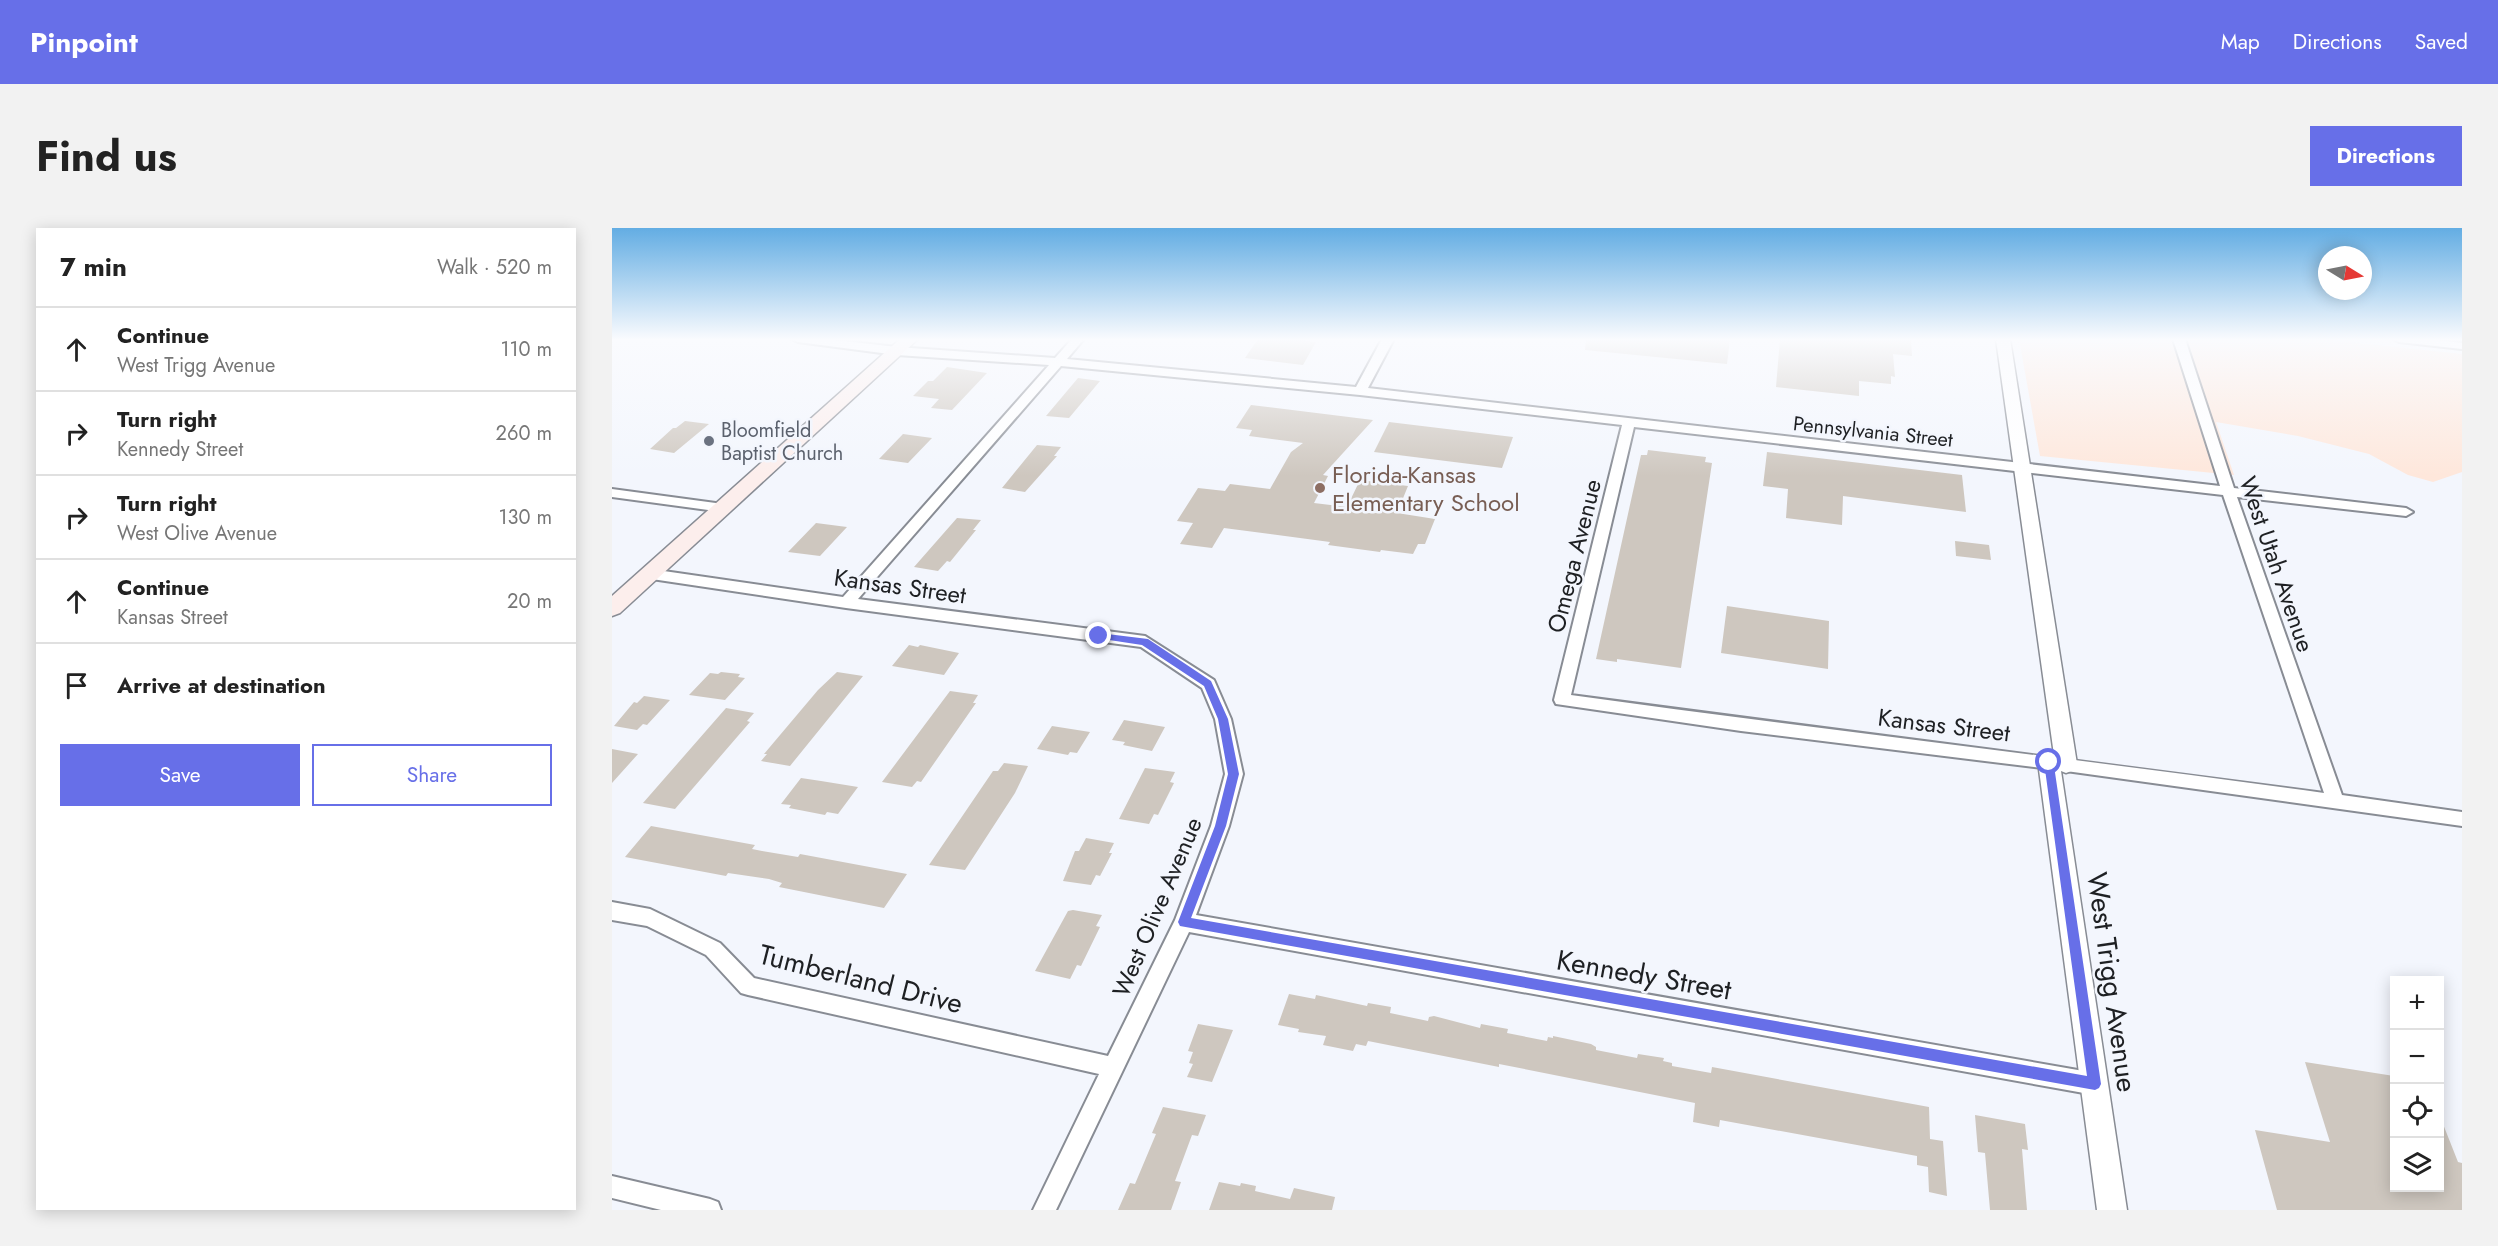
<!DOCTYPE html>
<meta charset="utf-8">
<style>
body{margin:0;font-family:Jost,sans-serif;background:#f2f2f2;color:#222}
.controls{position:absolute;right:18px;bottom:18px;display:grid;overflow:hidden;border-radius:0px;box-shadow:0 3px 15px #0003}
.controls button{width:54px;height:54px;display:grid;place-items:center;padding:0;border:0;border-bottom:2px solid #e0e0e0;background:#fff;color:#222;font:30px sans-serif}
.compass{position:absolute;left:1706px;top:18px;width:54px;height:54px;border-radius:50%;background:#fff;box-shadow:0 3px 15px #0003;rotate:100deg}
.stop{position:absolute;width:18px;height:18px;margin:-14px;border:4px solid #676fe8;border-radius:50%;background:#fff}
.stop.end{background:#676fe8;border-color:#fff;box-shadow:0 2px 6px #0008}
.list{margin:0;padding:0;list-style:none}
h2{display:flex;justify-content:space-between;align-items:center;height:78px;margin:0;padding:0 24px;font-size:26px}
h2 small{font-size:20px;font-weight:400;color:#767676}
.list li{display:grid;grid-template-columns:39px 1fr auto;gap:18px;align-items:center;box-sizing:border-box;height:84px;padding:0 24px;border-top:2px solid #e0e0e0}
.list b{display:block;font-size:22px;white-space:nowrap}
.list p{margin:0;font-size:20px;white-space:nowrap;color:#767676}
.list em{font-size:20px;font-style:normal;color:#767676}
.actions{display:flex;gap:12px;padding:18px 24px}
.actions a{flex:1;padding:14px 0;border:2px solid #676fe8;border-radius:0px;text-align:center;font-size:21px;color:#676fe8}
.actions .main{background:#676fe8;color:#fff}
.icon{flex:none;width:33px;height:33px;fill:none;stroke:currentColor;stroke-width:2;stroke-linecap:round;stroke-linejoin:round}
.map{position:relative;flex:none;width:1850px;height:982px;overflow:hidden;border-radius:0px}
header{display:flex;align-items:center;gap:36px;box-sizing:border-box;height:84px;padding:0 30px;background:#676fe8;color:#fff}
header strong{font-size:28px}
nav{display:flex;gap:33px;margin-inline-start:auto;font-size:21px}
.intro{display:flex;align-items:center;justify-content:space-between;box-sizing:border-box;height:144px;padding:0 36px}
h1{margin:0;font-size:42px}
.button{padding:15px 27px;border-radius:0px;background:#676fe8;color:#fff;font-size:21px;font-weight:700}
main{display:flex;gap:36px;padding:0 36px}
aside{flex:1;background:#fff;border-radius:0px;box-shadow:0 3px 15px #0003}
.map>svg:first-child{display:block}
.industrial{fill:#fee7db}
.building{fill:#cec7bf}
.lines{fill:none;stroke-linecap:round;stroke-linejoin:round}
.minor-casing{stroke:#888c94;stroke-width:4}
.tertiary-casing{stroke:#888c94;stroke-width:3}
.secondary-casing{stroke:#888c94;stroke-width:3}
.minor{fill:#fff;fill-rule:evenodd}
.tertiary{fill:#fff;fill-rule:evenodd}
.secondary{fill:#fceeec;fill-rule:evenodd}
.route{fill:#676fe8}
.worship-dot{fill:#6b7280;stroke:#f3f6fd;stroke-width:2}
.education-dot{fill:#8d6e63;stroke:#f3f6fd;stroke-width:2}
.labels{text-anchor:middle;dominant-baseline:central;stroke-width:5;stroke-linejoin:round;paint-order:stroke}
.far-worship-label{font-size:20px;fill:#5b616d;stroke:#f3f6fd;text-anchor:start}
.far-street-label{font-size:20px;fill:#1e2023;stroke:#f3f6fd}
.education-label{font-size:24px;fill:#785e54;stroke:#f3f6fd;text-anchor:start}
.street-label{font-size:24px;fill:#1e2023;stroke:#f3f6fd}
.near-street-label{font-size:28px;fill:#1e2023;stroke:#f3f6fd}
</style>
<header>
<strong>Pinpoint</strong>
<nav><a>Map</a><a>Directions</a><a>Saved</a></nav>
</header>
<div class="intro"><h1>Find us</h1><a class="button">Directions</a></div>
<main>
<aside>
<h2>7 min<small>Walk · 520 m</small></h2>
<ul class="list">
<li><svg class="icon" aria-label="ahead" viewBox="0 0 24 24"><path d="M12 20V5M6 11l6-6 6 6"/></svg><div><b>Continue</b><p>West Trigg Avenue</p></div><em>110 m</em></li>
<li><svg class="icon" aria-label="right" viewBox="0 0 24 24"><path d="M7 20v-9h11M14 6l5 5-5 5"/></svg><div><b>Turn right</b><p>Kennedy Street</p></div><em>260 m</em></li>
<li><svg class="icon" aria-label="right" viewBox="0 0 24 24"><path d="M7 20v-9h11M14 6l5 5-5 5"/></svg><div><b>Turn right</b><p>West Olive Avenue</p></div><em>130 m</em></li>
<li><svg class="icon" aria-label="ahead" viewBox="0 0 24 24"><path d="M12 20V5M6 11l6-6 6 6"/></svg><div><b>Continue</b><p>Kansas Street</p></div><em>20 m</em></li>
<li><svg class="icon" aria-label="arrive" viewBox="0 0 24 24"><path d="M6 21V4h12l-3 4 3 4H6"/></svg><div><b>Arrive at destination</b></div></li>
</ul>
<div class="actions"><a class="main">Save</a><a>Share</a></div>
</aside>
<div class="map">
<svg width="1850" height="982" viewBox="0 0 1850 982">
<rect width="100%" height="100%" fill="#f3f6fd"/>
<!-- industrial -->
<path class="industrial" d="M1407 111H1707L1850 126V244L1821 254 1796 247 1757 226 1686 208 1604 194 1622 247 1428 228Z"/>
<!-- building -->
<path class="building" d="M646 111H678L704 114 691 137 633 130Z
M974 111H1118L1115 136 973 122Z
M1168 111H1299L1300 128 1281 126 1283 149 1279 148V156L1247 153V168L1164 159Z
M335 139 375 145 340 182 319 180 327 171 301 168 316 153H321Z
M466 150 488 153 457 190 434 188Z
M639 177 761 192 711 247 716 248 702 275 735 279 748 252 796 258 785 285 823 291 813 316H806L801 326 769 322 768 324 716 317 718 314 612 300 600 320 568 316 581 295 565 293 586 260 613 263 618 256 658 261 679 224 691 215 637 208 640 202 624 200Z
M73 193 97 196 62 225 38 221 61 200H64Z
M777 194 901 209 890 240 762 224Z
M291 206 320 210 296 235 267 231Z
M425 217 449 219 442 228H445L413 264 390 260Z
M1036 222 1094 229 1093 234 1100 235 1069 440 1005 431V434L984 431 1029 227H1035Z
M1155 224 1350 247 1354 284 1231 268 1230 297 1174 290 1176 261 1151 258Z
M345 290 369 292 361 302H364L338 334 335 333 326 343 302 339Z
M204 295 235 299 208 328 176 324Z
M1343 313 1377 317 1379 332 1344 328Z
M1115 378 1217 393 1216 441 1109 425Z
M297 417 306 419 308 417 347 425 332 447 280 438Z
M109 444 128 446 126 449 133 450 113 472 77 467 98 445 106 446Z
M225 444 251 448 178 538 149 533 155 526H152L206 462Z
M338 463 366 467 361 475H364L309 554 305 553 300 559 270 554Z
M32 468 58 472 35 497 31 496 25 502 2 498 22 474 25 475Z
M114 480 142 485 135 493 138 494 63 581 31 575Z
M512 492 553 499 540 523 511 517 513 514 500 512Z
M440 498 478 504 465 525 458 524 456 527 425 521Z
M0 521 26 526 0 555Z
M392 535 416 538 403 565 353 642 317 637 381 543H386Z
M533 540 563 544 558 554 562 555 546 587 542 586 537 596 507 591Z
M189 550 209 553 246 559 226 586 215 584 213 587 177 580 179 577 169 576Z
M39 598 143 617 140 621 150 623 186 629 188 626 295 646 272 680 167 659 170 655 157 651 116 645 114 648 13 629Z
M474 610 502 615 497 625H500L488 648 484 647 479 657 451 653 463 623H467Z
M461 682 490 687 484 698 488 699 469 738 465 737 458 751 423 743 456 683Z
M677 766 703 771 704 767 755 778 756 775 779 779 778 785 816 793 817 789 822 788 868 800 869 796 896 801 895 805 935 813 936 809 941 810V808L979 816 984 819V822L1025 830 1026 826 1052 830 1051 833 1060 835V838L1099 845 1100 839 1317 879 1318 911 1331 913 1335 968 1317 964 1316 939 1305 937V928L1108 892 1107 899 1081 894 1083 875 887 836V839L756 813 754 818 744 816 741 823 711 817 714 808 686 804 687 801 666 797Z
M586 796 621 802 600 854 575 849 581 836 577 835 581 824 576 823Z
M1693 834 1782 848V960H1827L1829 891 1846 934 1850 935V982H1665L1643 902 1718 914Z
M551 879 594 887 586 908 580 907 563 953 569 954 559 982H506L518 955 523 956 544 906 540 905Z
M1363 887 1413 896 1416 922 1410 921 1415 982H1378L1373 925 1366 924Z
M607 954 628 958 629 955 644 958 643 963 678 971 682 960 723 969 720 982H597Z"/>
<g class="lines">
<defs>
<path id="minor" d="M180 111H214L285 119 443 130 460 111H472L455 131 744 159 770 111H782L756 160 1608 258 1561 111H1573L1622 260 1794 280 1801 284 1794 288 1625 269 1730 567 1850 584V598L1454 543 1129 503 944 476 942 472 1010 197 748 167 449 138 246 371 533 408 602 452 619 491 631 546 617 598 584 687 1483 845 1491 848 1494 856 1491 864 1483 867 577 704 444 982H421L487 846 136 767 129 765 94 727 35 698 0 692V674L38 681 108 715 142 750 496 828 563 692 599 598 613 546 603 491 590 460 529 419 234 380 33 350 31 346 38 341 231 369 437 137 285 127 186 114ZM1022 199 1611 267 1712 565C1461 530 1210 502 959 467Z
M1781 111H1818L1850 115V121L1787 114Z
M0 261 111 276 118 280 111 284 0 269Z
M0 948 98 971 106 974 109 982H49L0 970Z"/>
<path id="tertiary" d="M1384 111H1398L1465 536 1462 542 1454 545 1449 543 1515 982H1485L1426 534 1429 528 1437 525 1442 527Z"/>
<path id="secondary" d="M288 111H306L8 385 0 388V368Z"/>
</defs>
<!-- minor casing -->
<use href="#minor" class="minor-casing"/>
<!-- tertiary casing -->
<use href="#tertiary" class="tertiary-casing"/>
<!-- secondary casing -->
<use href="#secondary" class="secondary-casing"/>
<!-- minor -->
<use href="#minor" class="minor"/>
<!-- tertiary -->
<use href="#tertiary" class="tertiary"/>
<!-- secondary -->
<use href="#secondary" class="secondary"/>
</g>
<!-- sky -->
<linearGradient id="sky" x2="0" y2="1"><stop stop-color="#63ade3"/><stop offset="0.45" stop-color="#fafbfe"/><stop offset="1" stop-color="#fafbfe" stop-opacity="0"/></linearGradient>
<rect width="1850" height="248" fill="url(#sky)"/>
<!-- route -->
<path class="route" d="M487 405 536 411 599 453 616 491 627 546 614 598 579 690 1475 848 1432 534 1437 530 1441 531 1489 856 1487 860 1483 862 568 698 566 694 603 598 616 546 606 491 592 458 530 417 484 410 482 408Z"/>
<!-- markers -->
<circle class="worship-dot" cx="97" cy="213" r="6"/>
<circle class="education-dot" cx="708" cy="260" r="6"/>
<g class="labels">
<!-- far-worship labels -->
<g class="far-worship-label">
<text x="109" y="202">Bloomfield<tspan x="109" dy="23">Baptist Church</tspan></text>
</g>
<!-- far-street labels -->
<g class="far-street-label">
<text transform="translate(1261 204) rotate(6)">Pennsylvania Street</text>
</g>
<!-- education labels -->
<g class="education-label">
<text x="720" y="246">Florida-Kansas<tspan x="720" dy="28">Elementary School</tspan></text>
</g>
<!-- street labels -->
<g class="street-label">
<text transform="translate(962 328) rotate(-76)">Omega Avenue</text>
<text transform="translate(1665 336) rotate(71)">West Utah Avenue</text>
<text transform="translate(288 358) rotate(8)">Kansas Street</text>
<text transform="translate(1332 497) rotate(7)">Kansas Street</text>
<text transform="translate(545 679) rotate(-67)">West Olive Avenue</text>
</g>
<!-- near-street labels -->
<g class="near-street-label">
<text transform="translate(1032 747) rotate(10)">Kennedy Street</text>
<text transform="translate(249 751) rotate(14)">Tumberland Drive</text>
<text transform="translate(1500 754) rotate(82)">West Trigg Avenue</text>
</g>
</g>
</svg>
<div class="controls">
<button>+</button>
<button>−</button>
<button><svg class="icon" aria-label="locate" viewBox="0 0 24 24"><circle cx="12" cy="12" r="6"/><path d="M12 2v4M12 18v4M2 12h4M18 12h4"/></svg></button>
<button><svg class="icon" aria-label="layers" viewBox="0 0 24 24"><path d="M12 4l9 5-9 5-9-5zM3 14l9 5 9-5"/></svg></button>
</div>
<svg class="compass" viewBox="-18 -18 36 36"><path d="M0-13l5 13h-10z" fill="#e53935"/><path d="M0 13l5-13h-10z" fill="#767676"/></svg>
<div class="stop" style="left:1437px;top:534px"></div>
<div class="stop end" style="left:487px;top:408px"></div>
</div>
</main>
